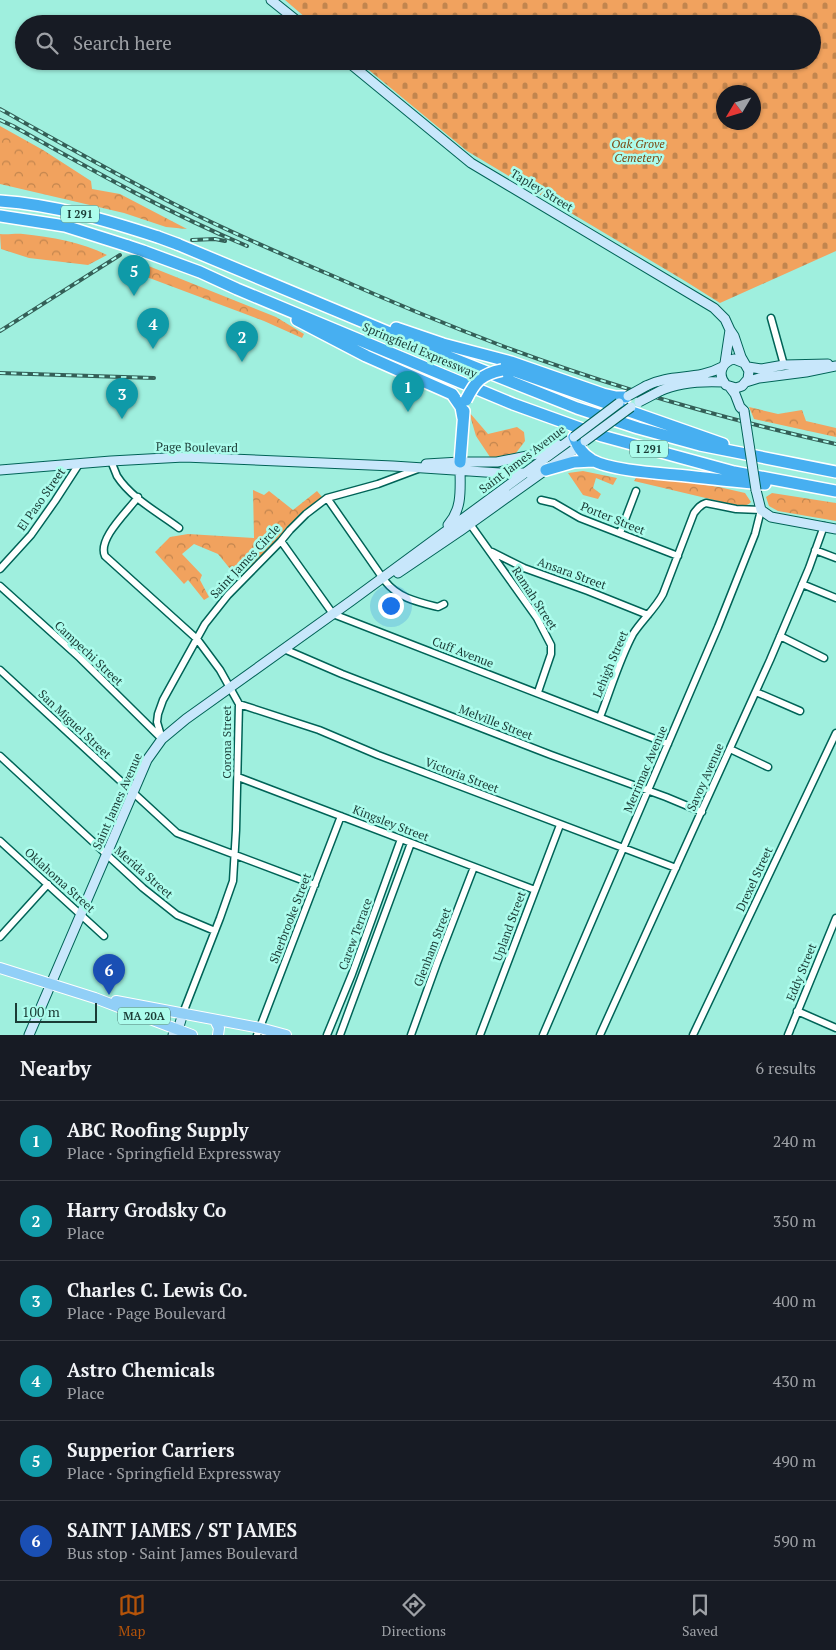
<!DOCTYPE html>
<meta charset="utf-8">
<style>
body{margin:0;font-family:"PT Serif",serif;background:#242831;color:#f1f3f6}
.compass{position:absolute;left:716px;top:85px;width:45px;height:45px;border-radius:50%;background:#171b24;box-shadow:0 1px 4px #0004;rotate:232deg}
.scale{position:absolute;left:15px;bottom:12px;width:82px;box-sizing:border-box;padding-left:5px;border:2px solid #1a3b35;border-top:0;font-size:14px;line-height:18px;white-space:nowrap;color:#1a3b35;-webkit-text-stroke:4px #acfcec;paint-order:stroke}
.you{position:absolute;left:390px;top:605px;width:18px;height:18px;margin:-12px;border:4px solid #fff;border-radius:50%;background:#1a73e8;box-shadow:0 0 0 8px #1a73e833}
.badge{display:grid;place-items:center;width:32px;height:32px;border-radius:50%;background:#b45309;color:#fff;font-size:16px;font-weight:700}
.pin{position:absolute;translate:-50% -41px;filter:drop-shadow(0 1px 2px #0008)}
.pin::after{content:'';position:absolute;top:26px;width:18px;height:15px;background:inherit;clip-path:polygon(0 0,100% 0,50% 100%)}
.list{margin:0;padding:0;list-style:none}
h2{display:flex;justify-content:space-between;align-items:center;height:65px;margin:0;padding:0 20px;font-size:21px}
h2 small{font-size:16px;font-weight:400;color:#9ea1a6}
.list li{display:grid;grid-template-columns:32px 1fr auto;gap:15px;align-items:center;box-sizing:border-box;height:80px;padding:0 20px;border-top:1px solid #363941}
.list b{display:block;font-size:19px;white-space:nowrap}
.list p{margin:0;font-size:16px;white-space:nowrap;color:#9ea1a6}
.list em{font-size:16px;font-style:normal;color:#9ea1a6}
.icon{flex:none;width:28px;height:28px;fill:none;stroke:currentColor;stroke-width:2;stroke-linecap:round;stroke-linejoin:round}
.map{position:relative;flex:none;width:836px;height:1035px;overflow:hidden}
.search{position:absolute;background:#171b24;box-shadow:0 1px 4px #0004;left:15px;right:15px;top:15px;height:55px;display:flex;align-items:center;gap:12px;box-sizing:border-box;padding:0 18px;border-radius:28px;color:#9ea1a6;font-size:19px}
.sheet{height:545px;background:#171b24}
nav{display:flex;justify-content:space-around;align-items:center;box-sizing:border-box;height:70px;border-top:1px solid #363941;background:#171b24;font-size:14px;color:#9ea1a6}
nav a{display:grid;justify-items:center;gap:2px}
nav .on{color:#b45309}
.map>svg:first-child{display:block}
.forest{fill:url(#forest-crowns)}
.cemetery{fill:url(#cemetery-stones);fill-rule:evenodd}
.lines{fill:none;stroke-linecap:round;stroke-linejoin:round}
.street-casing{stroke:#006357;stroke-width:9}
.secondary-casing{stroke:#006357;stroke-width:11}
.primary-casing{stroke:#fff;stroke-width:12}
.highway-casing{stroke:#fff;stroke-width:14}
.street{stroke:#fff;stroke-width:6}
.secondary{stroke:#c8e7fb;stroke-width:9}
.primary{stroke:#91cff7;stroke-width:10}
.highway{stroke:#47aff1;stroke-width:11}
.rail-casing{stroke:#345f57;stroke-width:4}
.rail{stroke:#acfcec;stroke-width:2;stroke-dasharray:5.5;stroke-linecap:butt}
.secondary-bridge-casing{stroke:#006357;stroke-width:11;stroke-linecap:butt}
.highway-bridge-casing{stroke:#fff;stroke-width:14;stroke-linecap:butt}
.secondary-bridge{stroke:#c8e7fb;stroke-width:9}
.highway-bridge{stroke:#47aff1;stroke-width:11}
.labels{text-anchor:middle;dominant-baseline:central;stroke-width:5;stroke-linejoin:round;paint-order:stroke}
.shield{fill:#acfcec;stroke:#46756c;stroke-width:1}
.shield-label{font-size:11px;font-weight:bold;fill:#1a3b35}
.park-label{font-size:12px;font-style:italic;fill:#7c4711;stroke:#acfcec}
.street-label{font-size:12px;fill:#1a3b35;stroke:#acfcec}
</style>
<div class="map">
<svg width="836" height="1035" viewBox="0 0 836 1035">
<defs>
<pattern id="forest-crowns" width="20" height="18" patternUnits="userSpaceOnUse" patternTransform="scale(1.25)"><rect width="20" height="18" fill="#f1a25e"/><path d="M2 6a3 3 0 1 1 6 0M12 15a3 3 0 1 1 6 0" fill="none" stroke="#c2854e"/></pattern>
<pattern id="cemetery-stones" width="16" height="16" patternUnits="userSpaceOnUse" patternTransform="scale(1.25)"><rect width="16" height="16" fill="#f1a25e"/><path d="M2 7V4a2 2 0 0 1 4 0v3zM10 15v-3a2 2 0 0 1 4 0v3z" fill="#c2854e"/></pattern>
</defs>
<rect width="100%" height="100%" fill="#9fefde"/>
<!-- forest -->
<path class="forest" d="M0 126 43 150 91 181 92 189 120 194 187 229 166 227 124 213 0 184Z
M0 234C8 235 16 233 23 234 51 237 82 242 107 255L88 265 29 258 1 249Z
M131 259 276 317 304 334 302 338 264 321 144 276 120 263Z
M749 407 778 414 802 410 806 421 836 428V437L754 419Z
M469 412 488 434 517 427 524 432 525 441 513 457H490L476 436Z
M583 471 617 478 613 485 596 478 593 488 601 494 598 499 583 495 568 473Z
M638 475 719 487 745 493 751 502C746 508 738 505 731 504L634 481Z
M253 490 264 495 269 491 293 510 317 491 323 498 300 514 279 540 240 581 218 554 194 544 182 554 202 575 200 580 209 597 204 600 188 580 184 584 155 552 170 537 188 534 254 538Z
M772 493 836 503V521L778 511 769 506 766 497Z"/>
<!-- cemetery -->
<path class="cemetery" d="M285 0H836V251L720 303 685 281 467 151 358 61H812V24H313ZM724 92H754V122H724Z"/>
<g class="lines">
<defs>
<path id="street" d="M771 318 784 365
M111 461C113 466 115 471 117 476 131 498 159 513 179 528
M138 497C128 511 97 539 105 556L197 639 220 670 239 704 236 830 233 881 220 918 183 1013
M327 498 382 577
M541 500 554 503 580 518 678 556
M470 524 537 618 551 645V654L538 692
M620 533 636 491
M281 541 333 614 668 744
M815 550 836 558
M492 552 524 568 588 591 648 615
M0 569 31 535 55 501 79 464
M385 581C398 598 418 602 438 607L444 604
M802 584 836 598
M0 586 80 658 161 738
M780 636 824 658
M284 649 342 674 551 755 666 797 702 812
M0 670 177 833 315 885
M756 692 800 711
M239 704 319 730 378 755 676 868
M162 739 157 722 158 714 163 700 205 624 228 595 281 541 290 530 306 514 327 498 378 484 418 469
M730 749 768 767
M0 756 143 888 177 915 215 931
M238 777 535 890
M0 841 104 936
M0 937 48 884
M797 1011 836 1028
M257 1035 341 816
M327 1035 352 974 401 839
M340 1035 411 843
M411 1035 437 963 474 867
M480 1035 560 825
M543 1035 718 627 755 534 761 510 736 509 706 503C700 505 698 508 694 513L663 594C655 609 642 620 633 634 619 660 611 689 600 717
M600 1035 770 660 809 568 824 526
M693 1035 836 733
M788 1035 836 918"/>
<path id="secondary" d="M271 0 301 24
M347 61 471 163 714 308 725 319 730 330 734 336 741 357 749 371 748 379 742 386 736 388 726 385C717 375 721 362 734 359L744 363
M725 363 730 330
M748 367 761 369 784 365 828 364
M746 382 759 378 806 372 836 366
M646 386C672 373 697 381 722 367
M729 386 735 394 740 407 744 411
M660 391C679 382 704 381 724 382
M426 464 460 462H497L537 454 557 444
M0 470 111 461 184 457 393 466 500 473H525L546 470
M756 490 761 510 771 517 836 529
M448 525C463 508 460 488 460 467
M398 573 460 531 582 444
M29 1035 147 760 162 739 186 719 351 601 574 437
M173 1035 178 1030 183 1013"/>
<path id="primary" d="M0 968 95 998 192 1035
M116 1001 260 1028 286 1035
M215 1020 219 1028 218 1035"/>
<path id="highway" d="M0 201C55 205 106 220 158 237
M0 216 65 226 128 246
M177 244 414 343 577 408 638 428 700 445 836 472
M143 251 200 272 237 289 513 404 602 436 734 472 836 491
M297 320 366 356 452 394 461 407 463 418
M396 328 443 344 511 362 603 394 616 397H626
M502 370 515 371 723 444
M574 437C578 447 582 454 592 460 610 470 654 473 676 475 706 478 735 482 765 484
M460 462 464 411
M546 470 574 462 593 461"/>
</defs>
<!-- street casing -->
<use href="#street" class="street-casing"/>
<!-- secondary casing -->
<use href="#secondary" class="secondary-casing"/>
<!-- primary casing -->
<use href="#primary" class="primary-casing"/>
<!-- highway casing -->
<use href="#highway" class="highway-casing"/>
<!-- street -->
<use href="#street" class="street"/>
<!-- secondary -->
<use href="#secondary" class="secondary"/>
<!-- primary -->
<use href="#primary" class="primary"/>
<!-- highway -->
<use href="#highway" class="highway"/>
<defs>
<path id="rail" d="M0 109C59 142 119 176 180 207 230 232 281 254 333 276 389 301 447 325 505 347 613 387 724 419 836 444
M0 120 13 126C90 169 166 212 247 246
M192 240 215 239 225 241
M0 331 120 255
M0 373 154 378"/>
</defs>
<!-- rail casing -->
<use href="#rail" class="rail-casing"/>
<!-- rail -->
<use href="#rail" class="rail"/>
<defs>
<path id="secondary-bridge" d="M628 396 646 386
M639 402 660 391
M744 411 756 490
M574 437 619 403
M585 441 631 407"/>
<path id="highway-bridge" d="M158 237 177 244
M128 246 143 251
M466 400C475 382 481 374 502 370"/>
</defs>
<!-- secondary-bridge casing -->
<use href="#secondary-bridge" class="secondary-bridge-casing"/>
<!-- highway-bridge casing -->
<use href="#highway-bridge" class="highway-bridge-casing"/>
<!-- secondary-bridge -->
<use href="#secondary-bridge" class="secondary-bridge"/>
<!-- highway-bridge -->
<use href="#highway-bridge" class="highway-bridge"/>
</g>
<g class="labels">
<!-- shield labels -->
<g class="shield">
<rect x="61" y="205.5" width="38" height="17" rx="4"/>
<rect x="630" y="440.5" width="38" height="17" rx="4"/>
<rect x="118" y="1007.5" width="52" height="17" rx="4"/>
</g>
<g class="shield-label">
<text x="80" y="214">I 291</text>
<text x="649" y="449">I 291</text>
<text x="144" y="1016">MA 20A</text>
</g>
<!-- park labels -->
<g class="park-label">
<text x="638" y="143">Oak Grove<tspan x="638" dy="14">Cemetery</tspan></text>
</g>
<!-- street labels -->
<g class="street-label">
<text transform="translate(542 190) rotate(31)">Tapley Street</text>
<text transform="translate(420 350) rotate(23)">Springfield Expressway</text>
<text transform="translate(197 447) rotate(1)">Page Boulevard</text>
<text transform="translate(522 459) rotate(-37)">Saint James Avenue</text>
<text transform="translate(41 499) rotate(-55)">El Paso Street</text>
<text transform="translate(613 518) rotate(22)">Porter Street</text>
<text transform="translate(245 561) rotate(-47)">Saint James Circle</text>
<text transform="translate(572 573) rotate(20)">Ansara Street</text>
<text transform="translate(535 598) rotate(57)">Ramah Street</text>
<text transform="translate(463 652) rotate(21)">Cuff Avenue</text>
<text transform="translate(89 653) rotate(43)">Campechi Street</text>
<text transform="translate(610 664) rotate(-67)">Lehigh Street</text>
<text transform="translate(496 722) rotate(21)">Melville Street</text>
<text transform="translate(75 724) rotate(43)">San Miguel Street</text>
<text transform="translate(226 742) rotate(-90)">Corona Street</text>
<text transform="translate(645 769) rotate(-67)">Merrimac Avenue</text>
<text transform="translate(462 775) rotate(21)">Victoria Street</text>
<text transform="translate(705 777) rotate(-66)">Savoy Avenue</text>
<text transform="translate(117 801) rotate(-66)">Saint James Avenue</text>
<text transform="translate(391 823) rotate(21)">Kingsley Street</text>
<text transform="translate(144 872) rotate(41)">Merida Street</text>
<text transform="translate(754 879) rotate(-65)">Drexel Street</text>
<text transform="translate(60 880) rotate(42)">Oklahoma Street</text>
<text transform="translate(290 918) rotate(-69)">Sherbrooke Street</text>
<text transform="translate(509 926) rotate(-70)">Upland Street</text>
<text transform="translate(355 934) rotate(-70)">Carew Terrace</text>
<text transform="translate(432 947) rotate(-69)">Glenham Street</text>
<text transform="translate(801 972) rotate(-68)">Eddy Street</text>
</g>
</g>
</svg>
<svg class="compass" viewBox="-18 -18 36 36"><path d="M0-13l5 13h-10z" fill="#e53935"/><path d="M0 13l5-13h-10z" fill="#9ea1a6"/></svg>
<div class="scale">100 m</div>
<div class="you"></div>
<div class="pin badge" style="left:408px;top:412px;background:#0f9aa8">1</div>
<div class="pin badge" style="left:242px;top:362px;background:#0f9aa8">2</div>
<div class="pin badge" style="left:122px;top:419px;background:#0f9aa8">3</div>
<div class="pin badge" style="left:153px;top:349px;background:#0f9aa8">4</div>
<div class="pin badge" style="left:134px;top:296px;background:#0f9aa8">5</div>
<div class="pin badge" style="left:109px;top:995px;background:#1a4fb4">6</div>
<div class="search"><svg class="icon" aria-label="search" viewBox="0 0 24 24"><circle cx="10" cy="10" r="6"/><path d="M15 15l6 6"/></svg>Search here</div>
</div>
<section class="sheet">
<h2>Nearby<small>6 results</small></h2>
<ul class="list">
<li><span class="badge" style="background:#0f9aa8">1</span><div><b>ABC Roofing Supply</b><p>Place · Springfield Expressway</p></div><em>240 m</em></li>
<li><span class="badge" style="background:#0f9aa8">2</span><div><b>Harry Grodsky Co</b><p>Place</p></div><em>350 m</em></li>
<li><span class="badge" style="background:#0f9aa8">3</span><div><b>Charles C. Lewis Co.</b><p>Place · Page Boulevard</p></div><em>400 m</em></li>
<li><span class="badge" style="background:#0f9aa8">4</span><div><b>Astro Chemicals</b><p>Place</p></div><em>430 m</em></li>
<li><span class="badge" style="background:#0f9aa8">5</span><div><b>Supperior Carriers</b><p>Place · Springfield Expressway</p></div><em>490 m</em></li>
<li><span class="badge" style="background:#1a4fb4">6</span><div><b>SAINT JAMES / ST JAMES</b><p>Bus stop · Saint James Boulevard</p></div><em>590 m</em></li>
</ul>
</section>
<nav>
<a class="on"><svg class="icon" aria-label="map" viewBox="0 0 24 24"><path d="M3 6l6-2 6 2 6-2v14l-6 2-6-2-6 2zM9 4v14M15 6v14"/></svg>Map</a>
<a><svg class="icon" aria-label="directions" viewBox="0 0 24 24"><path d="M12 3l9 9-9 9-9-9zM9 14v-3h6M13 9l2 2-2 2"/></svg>Directions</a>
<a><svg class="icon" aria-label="saved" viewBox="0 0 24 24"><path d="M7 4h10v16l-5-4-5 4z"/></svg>Saved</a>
</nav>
